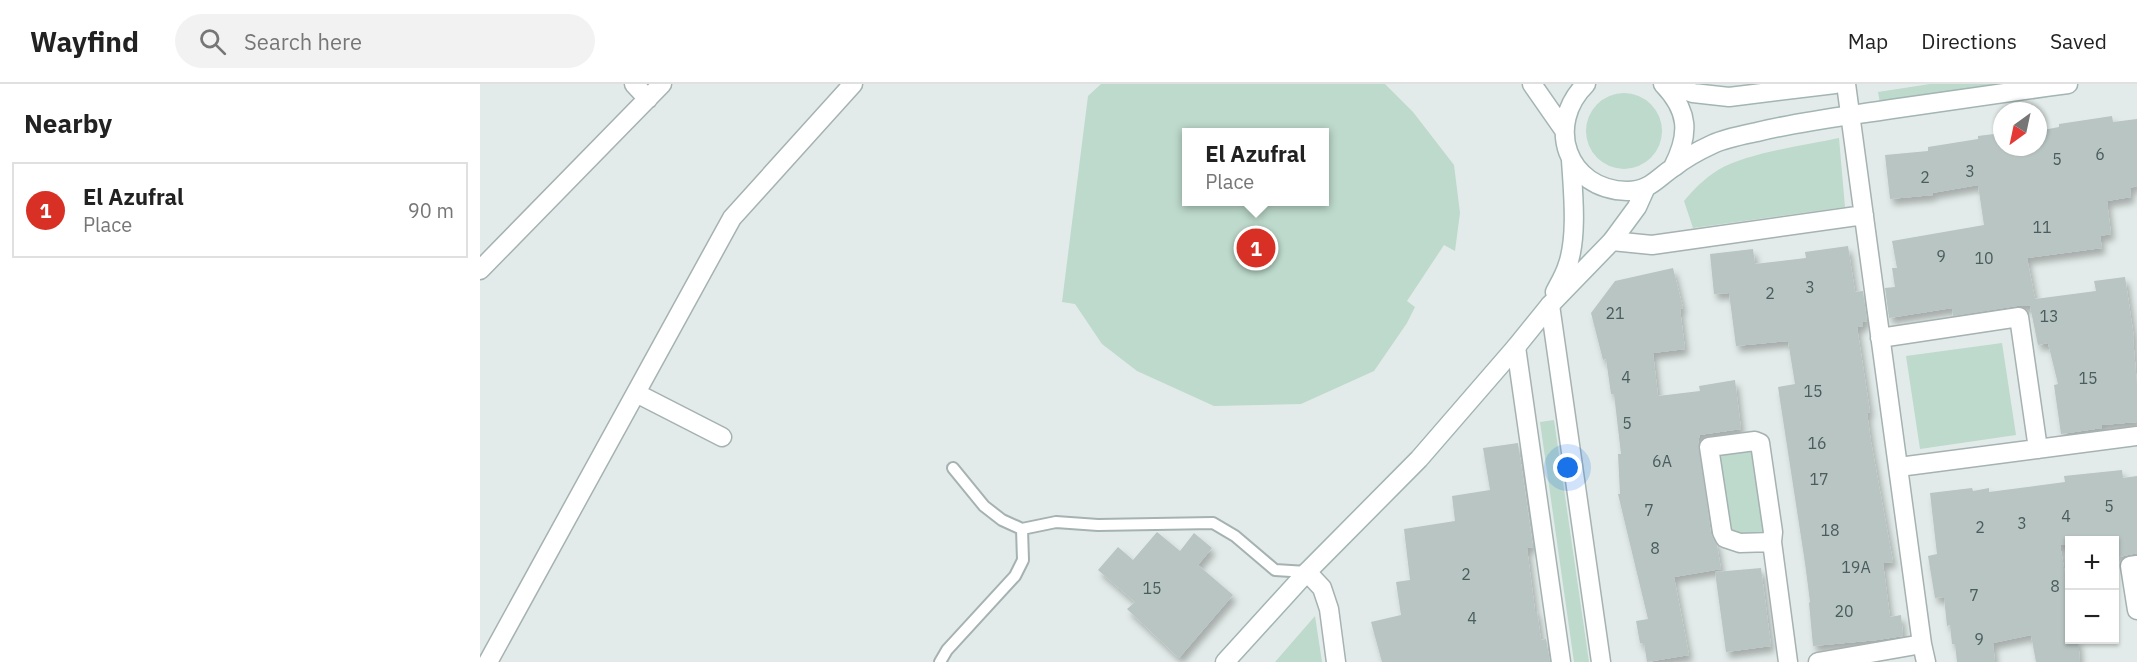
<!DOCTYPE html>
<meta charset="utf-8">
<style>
body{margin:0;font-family:"IBM Plex Sans",sans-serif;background:#f2f2f2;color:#222}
.controls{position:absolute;right:18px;bottom:18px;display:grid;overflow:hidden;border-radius:0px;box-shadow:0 2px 4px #0004}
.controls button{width:54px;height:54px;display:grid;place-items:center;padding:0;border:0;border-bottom:2px solid #e0e0e0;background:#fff;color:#222;font:30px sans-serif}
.compass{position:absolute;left:1513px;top:18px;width:54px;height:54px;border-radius:50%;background:#fff;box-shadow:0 2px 4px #0004;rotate:213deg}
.you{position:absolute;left:1088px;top:384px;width:21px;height:21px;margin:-15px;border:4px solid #fff;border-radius:50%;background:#1a73e8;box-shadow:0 0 0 9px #1a73e833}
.badge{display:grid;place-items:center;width:39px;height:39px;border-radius:50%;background:#d93025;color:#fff;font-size:20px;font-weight:700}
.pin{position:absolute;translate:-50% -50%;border:3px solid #fff;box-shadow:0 2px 6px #0006}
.popup{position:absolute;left:702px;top:44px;width:147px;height:78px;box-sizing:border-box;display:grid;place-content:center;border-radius:0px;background:#fff;filter:drop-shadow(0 2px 4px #0005);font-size:20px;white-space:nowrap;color:#767676}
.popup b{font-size:22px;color:#222}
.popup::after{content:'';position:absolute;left:50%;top:100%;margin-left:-12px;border:12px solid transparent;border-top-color:#fff}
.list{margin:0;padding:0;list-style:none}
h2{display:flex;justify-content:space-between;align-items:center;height:78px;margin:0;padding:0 24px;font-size:26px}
h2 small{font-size:20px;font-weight:400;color:#767676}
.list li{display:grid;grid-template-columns:39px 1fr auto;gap:18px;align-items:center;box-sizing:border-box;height:96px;margin:0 12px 12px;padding:0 12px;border:2px solid #e0e0e0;border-radius:0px}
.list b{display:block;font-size:22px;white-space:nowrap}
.list p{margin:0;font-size:20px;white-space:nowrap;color:#767676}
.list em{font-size:20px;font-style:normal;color:#767676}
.icon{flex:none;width:33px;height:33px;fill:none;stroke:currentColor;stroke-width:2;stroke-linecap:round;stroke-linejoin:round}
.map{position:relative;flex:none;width:1657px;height:578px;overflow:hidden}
header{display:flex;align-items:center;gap:36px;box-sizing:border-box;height:84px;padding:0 30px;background:#fff;border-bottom:2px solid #e0e0e0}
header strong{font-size:28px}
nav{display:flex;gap:33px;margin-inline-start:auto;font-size:21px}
.search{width:420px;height:54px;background:#f2f2f2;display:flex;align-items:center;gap:15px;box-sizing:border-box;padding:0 21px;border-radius:33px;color:#767676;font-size:22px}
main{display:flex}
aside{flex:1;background:#fff}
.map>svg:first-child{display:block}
.green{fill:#bddacc;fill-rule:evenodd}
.building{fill:#b8c5c3;filter:url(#shadow)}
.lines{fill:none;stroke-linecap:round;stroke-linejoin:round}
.lane-casing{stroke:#a5b2b1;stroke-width:14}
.street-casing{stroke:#a5b2b1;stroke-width:21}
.secondary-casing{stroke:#a2b5b3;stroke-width:21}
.lane{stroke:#fff;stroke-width:10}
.street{stroke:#fff;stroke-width:18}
.secondary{stroke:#fff;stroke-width:18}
.labels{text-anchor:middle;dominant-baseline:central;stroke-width:6;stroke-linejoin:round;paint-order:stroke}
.number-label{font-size:16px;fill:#495d5c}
</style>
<header>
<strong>Wayfind</strong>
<div class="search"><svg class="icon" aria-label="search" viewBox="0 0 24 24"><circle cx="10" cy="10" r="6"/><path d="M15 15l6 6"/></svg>Search here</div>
<nav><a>Map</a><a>Directions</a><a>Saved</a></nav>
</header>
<main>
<aside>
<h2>Nearby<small></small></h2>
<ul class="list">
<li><span class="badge">1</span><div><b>El Azufral</b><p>Place</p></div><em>90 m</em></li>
</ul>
</aside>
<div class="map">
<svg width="1657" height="578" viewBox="0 0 1657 578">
<defs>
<filter id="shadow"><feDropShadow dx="3.5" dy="6" stdDeviation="3" flood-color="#0004"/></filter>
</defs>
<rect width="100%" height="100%" fill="#e2ebe9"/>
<!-- green -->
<path class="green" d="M621 0H905L933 28 974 81 980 129 975 167 964 161 927 217 935 223 927 239 894 287 821 320 734 322 657 287 622 260 595 220 582 218 608 12ZM707 48H845V118H707Z
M1450 0H1528L1400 19 1398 8Z
M1106 47a38 38 0 1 1 76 0a38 38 0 1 1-76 0Z
M1359 54 1365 123 1213 144 1204 117C1214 105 1225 94 1238 86 1266 69 1326 61 1359 54Z
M1522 259 1536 351 1440 365 1426 272Z
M1074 336 1109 578H1094L1060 338Z
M1264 365 1271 367 1275 373 1286 448C1272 450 1260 455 1249 444L1238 369Z
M835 532 842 578H795Z"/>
<!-- building -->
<path class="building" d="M1632 32 1633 38 1657 35V102L1650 104 1651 113 1627 117 1631 150 1620 152 1622 164 1547 174 1555 215 1616 207 1614 197 1645 193 1654 254H1653L1657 301V338L1622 341V344L1581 350 1574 301 1578 300 1568 259 1558 261 1550 222H1537L1473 232 1472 224 1409 234 1405 204 1415 203 1412 184H1417L1412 157 1504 141 1498 101 1452 109 1453 111 1410 115 1405 71 1448 67V63L1498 55V52L1522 49V63H1558V47L1579 43V40Z
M1368 162 1375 208 1383 207 1387 237 1383 238V242L1377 243 1390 328 1387 329 1391 358 1413 478 1403 479 1410 533 1421 531 1423 552 1397 556 1333 562 1329 519 1330 518 1325 479 1298 303 1315 300 1308 257 1256 262 1249 209 1234 210 1230 170 1273 165 1275 180 1326 174 1325 168Z
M1193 184 1203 224 1200 225 1205 265 1173 269 1178 312 1220 307 1219 302 1255 296 1261 345 1219 351 1220 353 1218 354 1231 450 1237 461 1241 485 1194 493 1209 571 1167 578 1164 559H1160L1156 537 1168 535 1138 410H1140L1138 370H1141L1134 310H1131L1126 275 1123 276 1111 229 1135 197Z
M1038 359 1053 463 1047 464 1055 527H1057L1061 556 1066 555 1070 578H902L891 538 921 531 916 498 930 496 924 445 975 437 972 412 1010 406 1003 364Z
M1642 386 1643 394 1657 392V469L1635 474V456H1588V461H1580L1590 518V555H1598L1600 578H1556L1551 551 1513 559 1515 578H1477L1475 560H1472L1470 541 1467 542 1464 513 1455 514 1448 472 1457 470 1450 409 1492 404 1493 407 1509 404V408L1585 398 1584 392Z
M677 448 700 467 714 449 732 464 718 481 753 511 699 574 647 525 655 518 618 486 638 463 653 476Z
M1281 484 1291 562 1246 568 1235 488Z"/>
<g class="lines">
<defs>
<path id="lane" d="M473 384 504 422 522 436 542 445 576 438 618 441 733 439 755 452 795 486 827 488
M460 578 467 566 535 492 543 476 542 445"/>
<path id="street" d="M154 0 168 15
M1366 0 1442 560 1446 578
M1132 157 1172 161 1384 131
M0 186 182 0
M1070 221 1121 578
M1400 254 1539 233 1558 365
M1036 263 1081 578
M156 309 242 353
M1419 383 1657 352
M1292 458 1260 459 1245 454 1242 448 1229 363 1275 357 1280 359 1293 448 1292 458 1308 578
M1657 481 1650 482 1657 526
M827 488 842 504 849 525 856 578
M8 578 252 134 373 0
M1338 578 1442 560"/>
<path id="secondary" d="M1052 0 1084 46
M1106 0C1065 40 1086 106 1147 107 1170 107 1177 94 1194 83 1205 74 1220 66 1233 60 1246 54 1263 51 1277 48 1321 37 1367 32 1412 25 1470 17 1529 8 1588 0
M1183 0C1209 27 1210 50 1193 83
M1189 0 1213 9 1249 13 1355 0
M1075 208C1079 200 1084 192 1087 183 1098 154 1093 107 1091 76
M745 578 827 488 939 375 1036 263 1070 221 1132 157 1157 123 1166 103"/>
</defs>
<!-- lane casing -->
<use href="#lane" class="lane-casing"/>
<!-- street casing -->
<use href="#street" class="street-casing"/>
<!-- secondary casing -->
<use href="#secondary" class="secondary-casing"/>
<!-- lane -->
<use href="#lane" class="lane"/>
<!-- street -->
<use href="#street" class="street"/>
<!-- secondary -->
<use href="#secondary" class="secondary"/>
</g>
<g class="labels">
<!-- number labels -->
<g class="number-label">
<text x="1620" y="70">6</text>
<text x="1577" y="75">5</text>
<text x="1490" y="87">3</text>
<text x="1445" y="93">2</text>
<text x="1562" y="143">11</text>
<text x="1461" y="172">9</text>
<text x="1504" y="174">10</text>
<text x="1330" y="203">3</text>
<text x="1290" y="209">2</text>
<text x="1135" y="229">21</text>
<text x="1569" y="232">13</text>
<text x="1146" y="293">4</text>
<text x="1608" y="294">15</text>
<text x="1333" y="307">15</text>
<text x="1147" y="339">5</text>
<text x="1337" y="359">16</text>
<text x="1182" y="377">6A</text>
<text x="1339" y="395">17</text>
<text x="1629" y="422">5</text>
<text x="1169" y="426">7</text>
<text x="1586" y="432">4</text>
<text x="1542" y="439">3</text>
<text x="1500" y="443">2</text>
<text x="1350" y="446">18</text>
<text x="1175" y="464">8</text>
<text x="1376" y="483">19A</text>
<text x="986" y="490">2</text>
<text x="1575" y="502">8</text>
<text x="672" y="504">15</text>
<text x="1494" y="511">7</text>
<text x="1364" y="527">20</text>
<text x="992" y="534">4</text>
<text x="1499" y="555">9</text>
</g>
</g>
</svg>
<div class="controls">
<button>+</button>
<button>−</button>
</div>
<svg class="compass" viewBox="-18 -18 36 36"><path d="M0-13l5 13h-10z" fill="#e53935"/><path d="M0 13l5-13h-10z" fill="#767676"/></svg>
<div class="you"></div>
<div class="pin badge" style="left:776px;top:164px">1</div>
<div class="popup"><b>El Azufral</b>Place</div>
</div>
</main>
